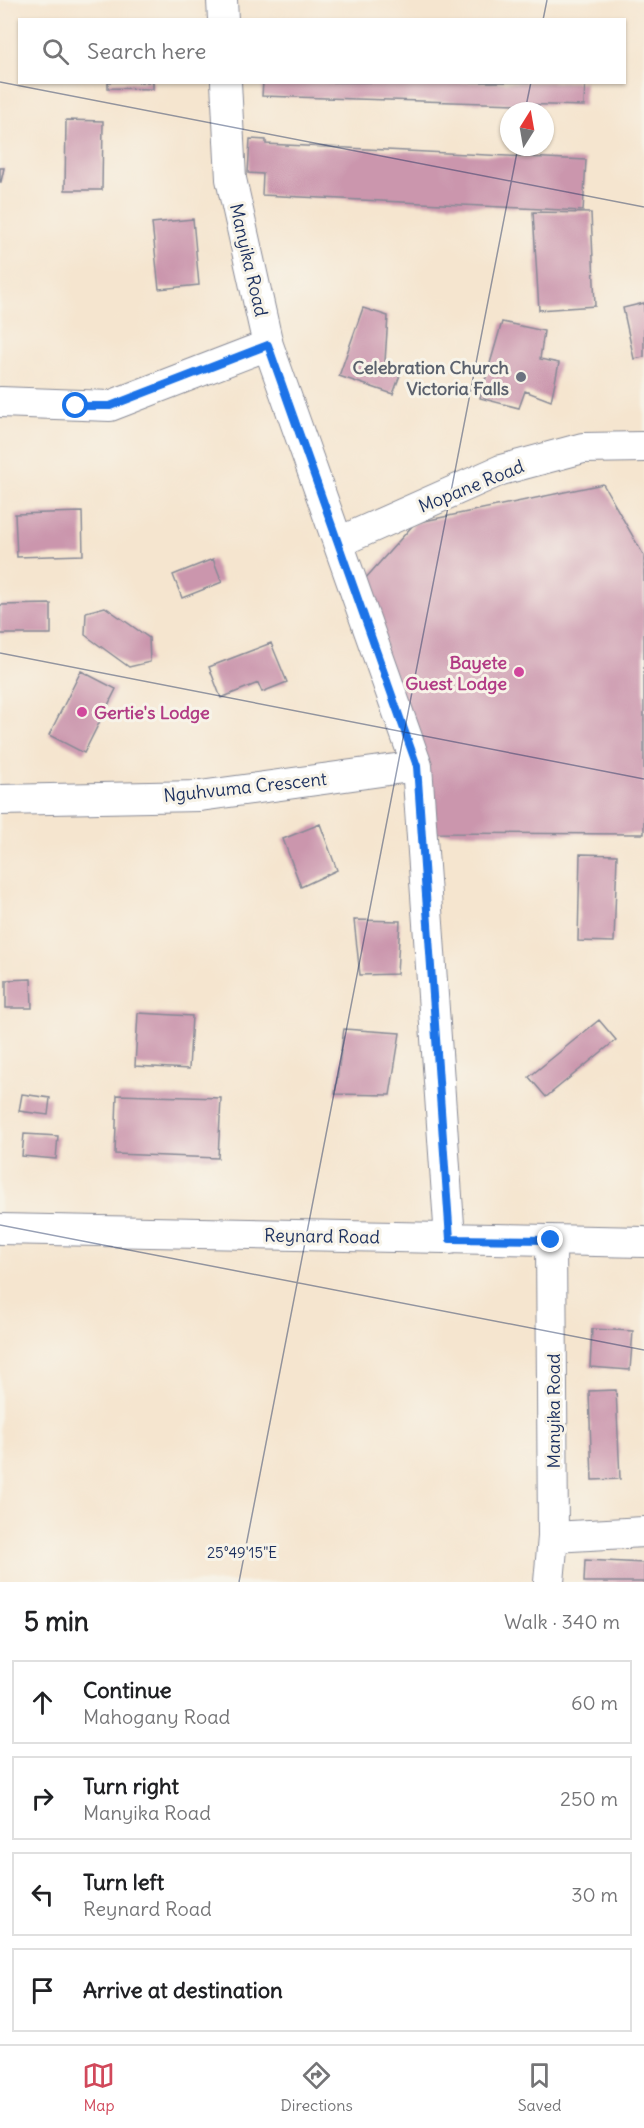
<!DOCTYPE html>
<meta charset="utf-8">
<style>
body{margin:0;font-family:Delius,sans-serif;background:#f6f6f6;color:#202124}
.compass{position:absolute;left:500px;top:102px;width:54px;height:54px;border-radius:50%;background:#fff;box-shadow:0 2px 4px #0004;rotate:11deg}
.stop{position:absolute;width:18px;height:18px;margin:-14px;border:4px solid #1a73e8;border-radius:50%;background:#fff}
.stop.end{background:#1a73e8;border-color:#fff;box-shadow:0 2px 6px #0008}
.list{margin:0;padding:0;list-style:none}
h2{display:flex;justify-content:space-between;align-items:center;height:78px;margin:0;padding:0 24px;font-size:26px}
h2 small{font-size:20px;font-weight:400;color:#757577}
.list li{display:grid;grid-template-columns:39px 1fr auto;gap:18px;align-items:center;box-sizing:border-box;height:84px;margin:0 12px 12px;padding:0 12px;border:2px solid #e0e0e0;border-radius:0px}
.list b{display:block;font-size:22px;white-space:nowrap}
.list p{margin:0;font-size:20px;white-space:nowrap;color:#757577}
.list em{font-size:20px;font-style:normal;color:#757577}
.icon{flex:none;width:33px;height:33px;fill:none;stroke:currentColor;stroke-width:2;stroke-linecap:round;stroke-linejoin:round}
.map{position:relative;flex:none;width:644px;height:1582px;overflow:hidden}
.search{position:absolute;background:#fff;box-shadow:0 2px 4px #0004;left:18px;right:18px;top:18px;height:66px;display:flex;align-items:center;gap:15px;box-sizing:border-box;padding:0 21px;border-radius:0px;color:#757577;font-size:22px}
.sheet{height:462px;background:#fff}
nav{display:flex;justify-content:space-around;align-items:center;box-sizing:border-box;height:84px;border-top:2px solid #e0e0e0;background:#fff;font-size:16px;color:#757577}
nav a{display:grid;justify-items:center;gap:3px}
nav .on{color:#d1495b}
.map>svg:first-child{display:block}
.building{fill:#cb96ad}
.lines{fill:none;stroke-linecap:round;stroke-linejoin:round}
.minor-casing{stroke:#888a96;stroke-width:32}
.minor{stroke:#fff;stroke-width:30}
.route{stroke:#1a73e8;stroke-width:8}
.ticks{fill:none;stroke:#1b2f5e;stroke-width:1.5;stroke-opacity:0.45}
.worship-dot{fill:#6b7280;stroke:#f7f3e8;stroke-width:2}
.hotel-dot{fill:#d1479c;stroke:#f7f3e8;stroke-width:2}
.labels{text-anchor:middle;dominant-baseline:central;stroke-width:6;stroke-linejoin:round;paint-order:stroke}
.street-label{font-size:18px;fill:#1b2f5e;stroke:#f7f3e8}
.worship-label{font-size:18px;font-weight:bold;fill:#5b616d;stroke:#f7f3e8;text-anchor:end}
.hotel-label{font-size:18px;font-weight:bold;fill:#b23c85;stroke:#f7f3e8;text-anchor:end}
.ticks-label{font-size:15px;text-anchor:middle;fill:#1b2f5e;stroke:#f7f3e8;stroke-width:6;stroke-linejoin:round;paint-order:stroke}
</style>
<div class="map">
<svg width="644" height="1582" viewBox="0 0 644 1582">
<rect width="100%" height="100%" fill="#f7f3e8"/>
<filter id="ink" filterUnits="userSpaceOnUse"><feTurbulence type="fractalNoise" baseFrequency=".0167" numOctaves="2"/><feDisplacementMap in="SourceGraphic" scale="12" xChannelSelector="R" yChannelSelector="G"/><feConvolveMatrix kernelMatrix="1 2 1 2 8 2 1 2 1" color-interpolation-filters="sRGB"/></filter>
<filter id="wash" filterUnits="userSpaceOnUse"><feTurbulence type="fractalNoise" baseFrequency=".008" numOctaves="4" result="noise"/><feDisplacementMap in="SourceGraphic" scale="24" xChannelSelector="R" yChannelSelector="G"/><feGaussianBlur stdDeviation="1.35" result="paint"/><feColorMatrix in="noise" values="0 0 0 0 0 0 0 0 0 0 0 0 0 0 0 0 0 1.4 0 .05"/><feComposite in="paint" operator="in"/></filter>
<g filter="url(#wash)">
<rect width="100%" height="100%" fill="#f5e5cf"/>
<g id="blocks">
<!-- building -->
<path class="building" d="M108 82H153V89L108 88Z
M263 82H585L584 106 262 96Z
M66 120 103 121 102 190H65Z
M250 139 266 140V144L586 160 583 211 262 195 263 174 248 173Z
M0 168H4L1 182H0Z
M533 212 591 213 595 306 539 310Z
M193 219 199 285 159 289 152 223Z
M644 303V357L634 359 623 308Z
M363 308 388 316 385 361 403 367 393 394 339 376Z
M502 322 544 331 540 359 559 363 551 401 525 391 519 408 480 398Z
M603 484 644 556V834L431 833 364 580 415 523Z
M82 512 83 555 17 557 15 514Z
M213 559 222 582 182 598 173 575Z
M51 604V634H0V605Z
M105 607 149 638 150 662 129 667 85 635 86 612Z
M271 643 287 682 262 692 258 683 221 698 209 667Z
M81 671 116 689 84 753 49 735Z
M320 824 337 870 301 887 283 839Z
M580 854 617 855 614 942 578 941Z
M354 920 400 921 397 974 360 975Z
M31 979 32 1008H6V980Z
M138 1013 192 1016 189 1069 135 1066Z
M599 1020 616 1040 546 1097 529 1077Z
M344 1029 400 1033 390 1095 335 1094Z
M22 1094 50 1098 48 1115 19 1111Z
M117 1095 221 1098 218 1158 115 1154Z
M24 1134 58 1136 56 1159 22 1156Z
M592 1329 633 1331 630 1370 590 1367Z
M616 1390 620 1479 592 1480 589 1391Z
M585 1560 644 1563V1582H584Z"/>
</g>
</g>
<g filter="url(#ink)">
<use href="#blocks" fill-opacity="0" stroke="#888a96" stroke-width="1.5"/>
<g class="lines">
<defs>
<path id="minor" d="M222 0 223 20
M226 82 231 179 268 345 417 766 450 1239
M0 402 110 406 268 345
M339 542 501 470 583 448 644 447
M0 800 200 796 417 766
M0 1229 644 1242
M553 1537 644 1532
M549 1582 553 1537 551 1240"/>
</defs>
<!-- minor casing -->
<use href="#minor" class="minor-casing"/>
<!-- minor -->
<use href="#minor" class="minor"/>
</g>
</g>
<g class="lines" filter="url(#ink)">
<!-- route -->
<path class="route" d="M76 406H110L268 345 417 766 450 1239 551 1240"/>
</g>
<!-- ticks -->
<path class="ticks" d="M543 20 547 0M0 82 644 207M525 111 531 82M0 653 644 779M0 1225 644 1350M239 1582 518 147"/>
<!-- markers -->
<circle class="worship-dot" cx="521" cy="377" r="6"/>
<g class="hotel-dot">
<circle cx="519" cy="672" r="6"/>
<circle cx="82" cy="712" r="6"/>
</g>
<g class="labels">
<!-- street labels -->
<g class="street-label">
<text transform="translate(249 260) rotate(77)">Manyika Road</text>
<text transform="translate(471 486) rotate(-22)">Mopane Road</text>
<text transform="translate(245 787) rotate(-6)">Nguhvuma Crescent</text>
<text transform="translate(322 1236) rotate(1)">Reynard Road</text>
<text transform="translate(553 1411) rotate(-90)">Manyika Road</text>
</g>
<!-- worship labels -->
<g class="worship-label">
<text x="509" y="367">Celebration Church<tspan x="509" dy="21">Victoria Falls</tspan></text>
</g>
<!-- hotel labels -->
<g class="hotel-label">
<text x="507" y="662">Bayete<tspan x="507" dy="21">Guest Lodge</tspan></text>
<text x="94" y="712" text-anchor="start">Gertie's Lodge</text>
</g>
</g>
<g class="ticks-label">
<text x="242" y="1558">25°49'15"E</text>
</g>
</svg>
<svg class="compass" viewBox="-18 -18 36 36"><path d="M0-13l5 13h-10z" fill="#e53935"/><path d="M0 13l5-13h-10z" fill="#757577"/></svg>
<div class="stop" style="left:76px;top:406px"></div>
<div class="stop end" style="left:551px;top:1240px"></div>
<div class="search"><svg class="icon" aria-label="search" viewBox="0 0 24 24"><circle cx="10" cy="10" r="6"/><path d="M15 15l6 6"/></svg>Search here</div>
</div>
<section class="sheet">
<h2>5 min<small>Walk · 340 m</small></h2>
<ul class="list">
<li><svg class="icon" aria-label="ahead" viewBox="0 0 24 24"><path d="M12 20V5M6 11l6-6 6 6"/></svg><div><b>Continue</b><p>Mahogany Road</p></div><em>60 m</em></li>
<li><svg class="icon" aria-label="right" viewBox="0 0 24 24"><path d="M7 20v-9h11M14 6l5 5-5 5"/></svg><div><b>Turn right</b><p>Manyika Road</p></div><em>250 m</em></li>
<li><svg class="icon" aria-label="left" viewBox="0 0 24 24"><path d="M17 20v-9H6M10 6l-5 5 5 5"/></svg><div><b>Turn left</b><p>Reynard Road</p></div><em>30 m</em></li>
<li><svg class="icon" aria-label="arrive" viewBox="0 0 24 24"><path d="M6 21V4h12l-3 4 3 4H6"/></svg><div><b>Arrive at destination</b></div></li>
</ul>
</section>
<nav>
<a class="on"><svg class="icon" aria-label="map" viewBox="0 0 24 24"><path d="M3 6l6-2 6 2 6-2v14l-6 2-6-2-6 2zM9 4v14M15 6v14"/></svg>Map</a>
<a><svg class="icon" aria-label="directions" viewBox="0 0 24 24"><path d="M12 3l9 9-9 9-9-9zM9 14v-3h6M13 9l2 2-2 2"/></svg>Directions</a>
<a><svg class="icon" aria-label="saved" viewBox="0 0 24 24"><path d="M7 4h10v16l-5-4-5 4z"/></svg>Saved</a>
</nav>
